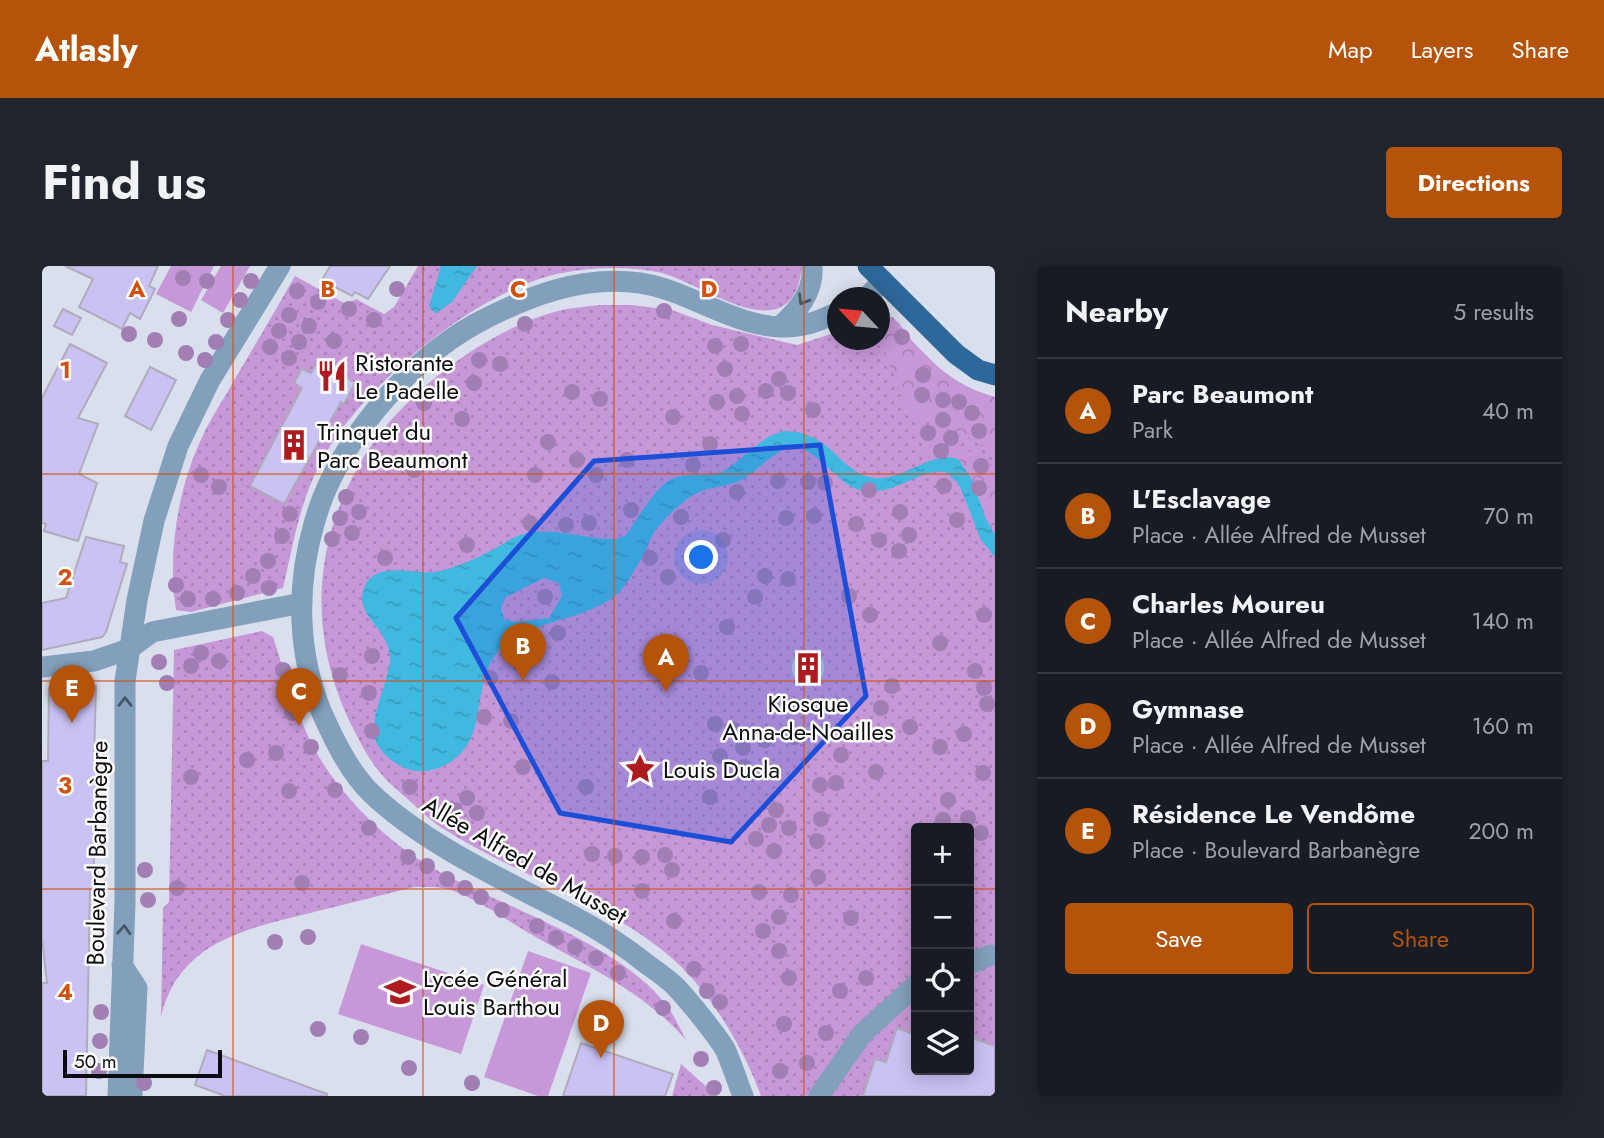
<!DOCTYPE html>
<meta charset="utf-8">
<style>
body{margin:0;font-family:Jost,sans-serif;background:#20242c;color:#f1f3f6}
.controls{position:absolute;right:21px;bottom:21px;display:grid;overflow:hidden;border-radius:7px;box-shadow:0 4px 18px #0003}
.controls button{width:63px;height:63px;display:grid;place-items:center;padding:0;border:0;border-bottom:2px solid #363941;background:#171b24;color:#f1f3f6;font:35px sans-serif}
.compass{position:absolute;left:785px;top:21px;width:63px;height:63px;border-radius:50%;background:#171b24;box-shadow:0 4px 18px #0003;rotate:296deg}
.scale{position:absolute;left:21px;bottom:18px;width:159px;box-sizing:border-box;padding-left:7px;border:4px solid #0a0c10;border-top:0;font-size:19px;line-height:24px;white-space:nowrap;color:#0a0c10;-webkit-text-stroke:5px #fff;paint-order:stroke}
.you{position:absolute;left:660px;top:292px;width:24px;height:24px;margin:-18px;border:5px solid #fff;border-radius:50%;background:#1a73e8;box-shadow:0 0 0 10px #1a73e833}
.badge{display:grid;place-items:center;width:46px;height:46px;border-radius:50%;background:#b45309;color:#fff;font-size:23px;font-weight:700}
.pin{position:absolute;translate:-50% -58px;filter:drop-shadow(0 2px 4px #0008)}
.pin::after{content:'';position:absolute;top:37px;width:24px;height:21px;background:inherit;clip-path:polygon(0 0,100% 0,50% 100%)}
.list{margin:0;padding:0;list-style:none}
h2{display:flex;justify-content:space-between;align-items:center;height:91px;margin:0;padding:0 28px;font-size:30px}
h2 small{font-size:23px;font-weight:400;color:#9ea1a6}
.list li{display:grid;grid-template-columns:46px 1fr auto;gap:21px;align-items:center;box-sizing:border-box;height:105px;padding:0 28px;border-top:2px solid #363941}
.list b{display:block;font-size:26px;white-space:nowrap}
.list p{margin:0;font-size:23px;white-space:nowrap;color:#9ea1a6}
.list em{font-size:23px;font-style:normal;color:#9ea1a6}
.actions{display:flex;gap:14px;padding:21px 28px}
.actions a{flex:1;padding:16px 0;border:2px solid #b45309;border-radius:7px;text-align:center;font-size:24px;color:#b45309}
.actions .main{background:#b45309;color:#fff}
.icon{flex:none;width:38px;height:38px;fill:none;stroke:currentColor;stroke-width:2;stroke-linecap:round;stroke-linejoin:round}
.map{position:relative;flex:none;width:953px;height:830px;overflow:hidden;border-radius:7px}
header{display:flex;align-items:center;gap:42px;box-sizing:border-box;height:98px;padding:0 35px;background:#b45309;color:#fff}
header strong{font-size:33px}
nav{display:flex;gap:38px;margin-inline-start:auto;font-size:24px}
.intro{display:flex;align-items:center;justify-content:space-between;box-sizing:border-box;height:168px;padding:0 42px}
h1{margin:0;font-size:49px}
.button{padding:18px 32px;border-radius:7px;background:#b45309;color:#fff;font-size:24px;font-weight:700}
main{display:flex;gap:42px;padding:0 42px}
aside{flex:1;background:#171b24;border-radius:7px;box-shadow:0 4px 18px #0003}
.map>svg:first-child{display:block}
.green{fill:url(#green-dots);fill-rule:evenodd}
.forest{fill:url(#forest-crowns)}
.pitch{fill:#c798d8}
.water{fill:url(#water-ripples);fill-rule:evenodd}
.building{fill:#cbc2f4;stroke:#aeacba;stroke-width:2}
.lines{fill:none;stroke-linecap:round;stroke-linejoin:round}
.minor{stroke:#829fbc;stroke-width:21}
.major{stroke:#2e689a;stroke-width:21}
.tree{fill:#a17fb5}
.oneway{stroke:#465666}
.marked{fill:#1d4ed8;fill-opacity:0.2;stroke:#1d4ed8;stroke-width:5;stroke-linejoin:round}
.grid{fill:none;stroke:#d2510c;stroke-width:2;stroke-opacity:0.55}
.labels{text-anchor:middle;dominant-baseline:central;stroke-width:5;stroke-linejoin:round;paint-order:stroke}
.poi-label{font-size:24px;fill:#0a0c10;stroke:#fff;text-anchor:start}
.street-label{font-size:24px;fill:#0a0c10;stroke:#fff}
.grid-label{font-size:23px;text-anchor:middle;font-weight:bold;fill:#d2510c;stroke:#fff;stroke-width:5;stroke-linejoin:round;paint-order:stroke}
</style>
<header>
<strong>Atlasly</strong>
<nav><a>Map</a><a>Layers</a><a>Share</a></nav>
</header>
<div class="intro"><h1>Find us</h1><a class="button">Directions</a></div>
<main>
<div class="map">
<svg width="953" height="830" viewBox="0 0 953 830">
<defs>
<pattern id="green-dots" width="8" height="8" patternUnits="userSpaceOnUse" patternTransform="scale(1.75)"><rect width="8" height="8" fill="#c798d8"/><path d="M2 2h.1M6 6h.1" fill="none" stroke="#aa82b8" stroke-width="1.8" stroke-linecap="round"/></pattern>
<pattern id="forest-crowns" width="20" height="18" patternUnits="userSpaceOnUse" patternTransform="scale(1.75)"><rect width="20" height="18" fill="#c798d8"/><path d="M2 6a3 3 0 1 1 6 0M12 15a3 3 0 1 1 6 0" fill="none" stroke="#aa82b8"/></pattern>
<pattern id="water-ripples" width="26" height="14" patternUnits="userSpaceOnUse" patternTransform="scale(1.75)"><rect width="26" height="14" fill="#40b8e0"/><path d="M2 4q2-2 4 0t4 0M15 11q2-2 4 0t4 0" fill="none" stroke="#379dbf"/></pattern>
</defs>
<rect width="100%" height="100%" fill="#dadfed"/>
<!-- green -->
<path class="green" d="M376 0H760C751 89 664 19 620 7 588 0 553 1 520 7 435 23 315 123 277 200 257 239 251 280 241 322L149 346 134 344C125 287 136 220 162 167 170 150 182 133 191 116 212 81 233 45 253 10L304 38 314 33 342 48 352 41Z
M559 39H590L630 44 670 59 755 79 795 66 796 74H838V53L850 51C859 58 864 68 871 76 894 102 919 122 953 131V830H719C701 780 666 722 625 688 558 633 472 608 400 562 389 555 379 545 369 536 360 527 348 519 340 509 325 492 315 470 305 450 266 363 272 274 321 192 360 127 451 58 525 43 537 41 548 40 559 39ZM874 562H927V804H874Z
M220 365 231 371C251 433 263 483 308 533 331 559 359 584 389 601 458 641 586 679 629 746 635 755 639 765 644 774 602 725 540 698 485 666 461 652 436 633 409 624 397 620 385 621 372 621 339 629 306 638 272 646 207 662 136 675 119 751L121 642 127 636 132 384Z
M639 798 668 824 670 830H630Z"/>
<!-- forest -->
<path class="forest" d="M845 51 856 56 870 75 902 107 930 124 953 131V188L928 172 875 151 864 142 838 73V53Z
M874 161 905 172 953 201V269L944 253 929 212 904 191 887 196Z"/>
<!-- pitch -->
<path class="pitch" d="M129 0H172L149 46 114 28Z
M179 0H208L181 47 159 34Z
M319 678 442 719 419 788 296 748Z
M486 685 549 707 506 830H496L442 811Z"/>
<!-- water -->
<path class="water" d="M399 0H435L410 36 394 47 388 43V37Z
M742 165C792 166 796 207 833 212 861 215 894 182 917 194L929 212 944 253 953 269V291L939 274 919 223 915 216 903 206C877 202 851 232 817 224 792 217 773 177 748 182 732 185 717 203 703 212 685 223 660 219 643 235 631 244 618 257 610 270 607 275 606 281 603 286 597 297 582 324 573 330 539 356 487 354 460 381 426 415 450 471 407 497 396 503 386 506 373 505 359 503 342 491 335 478 324 454 348 416 348 391 347 362 311 349 322 322 334 293 371 309 393 306 414 302 435 292 454 282 466 275 477 267 492 266 520 263 547 274 575 273L584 269C595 254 615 218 632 212 649 206 669 213 685 203 704 190 719 170 742 165ZM502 312 517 317 520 330 507 352 473 356 462 353 459 341 464 331Z"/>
<!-- building -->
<path class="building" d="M23 0H116L107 20 113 23 98 53 88 47 80 63 37 41 51 13Z
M288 0H348L326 33 313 26 310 30 280 14Z
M21 43 39 52 30 69 12 60Z
M28 78 65 97 36 152 56 158 37 208 55 217 36 275 2 265 4 258 0 257V132Z
M276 95 313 117 302 138 299 136 242 238 208 220 260 122 252 117 260 103 269 107Z
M108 101 134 114 109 164 83 150Z
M44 271 82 280 78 296 85 298 64 366 60 371 0 384V337L24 332Z
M749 402a17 17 0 1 1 34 0a17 17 0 1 1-34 0Z
M54 420 52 494H55L51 623 48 624 44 830H0V717H5L0 672V495H6L7 422Z
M855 762 874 769V804H927V771L953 780V830H821L833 793 844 796Z
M539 777 631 808 623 830H521Z
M165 784 285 828V830H183L153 819Z"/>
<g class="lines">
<!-- minor -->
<path class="minor" d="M824 32 841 15
M737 61C756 45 772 26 770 0
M0 401 52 395 87 383 110 366 260 337
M927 698 949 689
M80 699 95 722 90 830
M76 830 83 637V415L95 334 112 255 136 180 168 114 238 0
M701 830C695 815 690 798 683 783 674 768 647 735 634 721 626 713 616 706 606 699 581 679 558 664 529 649 464 615 380 577 328 526 307 505 292 474 280 447 255 387 254 320 272 258 293 180 364 96 435 57 486 30 540 9 598 17 652 25 700 68 755 60 769 59 783 52 796 46
M777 830 820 768 874 719"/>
<!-- major -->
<path class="major" d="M826 0 914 88 936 104 953 109"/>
</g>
<!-- trees -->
<g class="tree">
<circle cx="141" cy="12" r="8"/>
<circle cx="165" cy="15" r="8"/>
<circle cx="209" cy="15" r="8"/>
<circle cx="355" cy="23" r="8"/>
<circle cx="255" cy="25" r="8"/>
<circle cx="198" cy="34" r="8"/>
<circle cx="276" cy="36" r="8"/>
<circle cx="307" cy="43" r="8"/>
<circle cx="622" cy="45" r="8"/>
<circle cx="247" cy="49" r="8"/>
<circle cx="137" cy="53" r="8"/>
<circle cx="186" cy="54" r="8"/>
<circle cx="332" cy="54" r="8"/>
<circle cx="483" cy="58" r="8"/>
<circle cx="267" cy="60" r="8"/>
<circle cx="237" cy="65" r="8"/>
<circle cx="87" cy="68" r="8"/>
<circle cx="860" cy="71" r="8"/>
<circle cx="113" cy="74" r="8"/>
<circle cx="292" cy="75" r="8"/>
<circle cx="174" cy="76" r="8"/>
<circle cx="257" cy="76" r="8"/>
<circle cx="699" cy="78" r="8"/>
<circle cx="673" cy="80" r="8"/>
<circle cx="228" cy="81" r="8"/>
<circle cx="144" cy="87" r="8"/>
<circle cx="247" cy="92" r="8"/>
<circle cx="163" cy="94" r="8"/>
<circle cx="437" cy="94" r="8"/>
<circle cx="458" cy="98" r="8"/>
<circle cx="683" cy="103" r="8"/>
<circle cx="881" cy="109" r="8"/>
<circle cx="737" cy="113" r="8"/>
<circle cx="432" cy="117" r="8"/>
<circle cx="724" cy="125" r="8"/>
<circle cx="530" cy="126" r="8"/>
<circle cx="746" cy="127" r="8"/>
<circle cx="880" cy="129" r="8"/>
<circle cx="695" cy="130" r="8"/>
<circle cx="558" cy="133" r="8"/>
<circle cx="901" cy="134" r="8"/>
<circle cx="675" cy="136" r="8"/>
<circle cx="917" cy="136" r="8"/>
<circle cx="382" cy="137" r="8"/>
<circle cx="771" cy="144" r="8"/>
<circle cx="930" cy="147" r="8"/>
<circle cx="700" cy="148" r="8"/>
<circle cx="631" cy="151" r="8"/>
<circle cx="420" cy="153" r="8"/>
<circle cx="901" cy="154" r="8"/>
<circle cx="937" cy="165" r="8"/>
<circle cx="886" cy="167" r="8"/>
<circle cx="909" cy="172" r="8"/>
<circle cx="506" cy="176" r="8"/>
<circle cx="668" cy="178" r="8"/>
<circle cx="899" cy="185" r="8"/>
<circle cx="535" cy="194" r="8"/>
<circle cx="585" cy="194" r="8"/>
<circle cx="651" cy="199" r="8"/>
<circle cx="939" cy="200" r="8"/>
<circle cx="372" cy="204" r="8"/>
<circle cx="159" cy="209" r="8"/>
<circle cx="493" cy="209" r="8"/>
<circle cx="554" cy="209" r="8"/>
<circle cx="736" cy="215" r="8"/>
<circle cx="766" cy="216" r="8"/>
<circle cx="783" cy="217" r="8"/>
<circle cx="902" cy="220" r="8"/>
<circle cx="177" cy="221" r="8"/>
<circle cx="937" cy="222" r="8"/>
<circle cx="827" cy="224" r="8"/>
<circle cx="695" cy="226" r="8"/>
<circle cx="304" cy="231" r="8"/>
<circle cx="589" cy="244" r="8"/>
<circle cx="317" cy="246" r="8"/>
<circle cx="858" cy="246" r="8"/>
<circle cx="248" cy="248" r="8"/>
<circle cx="772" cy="250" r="8"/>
<circle cx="639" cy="251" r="8"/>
<circle cx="298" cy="252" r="8"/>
<circle cx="744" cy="252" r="8"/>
<circle cx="915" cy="254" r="8"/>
<circle cx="488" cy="257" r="8"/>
<circle cx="547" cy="257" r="8"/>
<circle cx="814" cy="258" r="8"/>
<circle cx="524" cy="259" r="8"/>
<circle cx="310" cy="267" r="8"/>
<circle cx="867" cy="269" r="8"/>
<circle cx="240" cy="270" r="8"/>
<circle cx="290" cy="273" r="8"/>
<circle cx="681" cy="274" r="8"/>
<circle cx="837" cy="274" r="8"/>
<circle cx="425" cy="279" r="8"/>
<circle cx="657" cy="285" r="8"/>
<circle cx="857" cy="285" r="8"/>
<circle cx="343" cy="292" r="8"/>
<circle cx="608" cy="292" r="8"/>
<circle cx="226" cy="295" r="8"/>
<circle cx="211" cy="310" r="8"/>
<circle cx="723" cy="310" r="8"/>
<circle cx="626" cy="311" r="8"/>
<circle cx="746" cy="313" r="8"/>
<circle cx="134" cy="319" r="8"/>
<circle cx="227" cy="322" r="8"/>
<circle cx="195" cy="327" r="8"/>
<circle cx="807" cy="330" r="8"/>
<circle cx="503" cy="331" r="8"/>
<circle cx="713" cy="331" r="8"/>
<circle cx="146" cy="333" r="8"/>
<circle cx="171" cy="333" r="8"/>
<circle cx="828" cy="349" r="8"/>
<circle cx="942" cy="349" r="8"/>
<circle cx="685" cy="361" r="8"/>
<circle cx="516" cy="367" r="8"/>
<circle cx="898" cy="377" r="8"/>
<circle cx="159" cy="387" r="8"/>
<circle cx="330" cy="390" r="8"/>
<circle cx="177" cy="395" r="8"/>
<circle cx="117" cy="396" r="8"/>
<circle cx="149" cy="400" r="8"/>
<circle cx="241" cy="404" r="8"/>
<circle cx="933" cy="405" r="8"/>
<circle cx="659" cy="407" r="8"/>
<circle cx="298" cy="409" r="8"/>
<circle cx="448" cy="412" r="8"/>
<circle cx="510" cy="416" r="8"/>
<circle cx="125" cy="417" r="8"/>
<circle cx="850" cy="420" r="8"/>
<circle cx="942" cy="422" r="8"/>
<circle cx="327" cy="427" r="8"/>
<circle cx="945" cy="438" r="8"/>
<circle cx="839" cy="442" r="8"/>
<circle cx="250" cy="447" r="8"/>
<circle cx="442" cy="451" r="8"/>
<circle cx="469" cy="455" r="8"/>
<circle cx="673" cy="458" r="8"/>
<circle cx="868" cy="461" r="8"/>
<circle cx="690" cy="463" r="8"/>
<circle cx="330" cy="465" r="8"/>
<circle cx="922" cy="468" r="8"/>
<circle cx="752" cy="471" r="8"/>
<circle cx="723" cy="474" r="8"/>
<circle cx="269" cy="481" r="8"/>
<circle cx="898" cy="481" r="8"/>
<circle cx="701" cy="482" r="8"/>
<circle cx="234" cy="487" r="8"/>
<circle cx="799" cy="489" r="8"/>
<circle cx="678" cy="490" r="8"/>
<circle cx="205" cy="494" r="8"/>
<circle cx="481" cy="501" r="8"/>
<circle cx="702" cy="501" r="8"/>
<circle cx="664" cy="504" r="8"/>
<circle cx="834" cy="506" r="8"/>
<circle cx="941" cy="507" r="8"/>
<circle cx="149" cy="511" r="8"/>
<circle cx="794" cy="517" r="8"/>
<circle cx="778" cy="519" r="8"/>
<circle cx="368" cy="521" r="8"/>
<circle cx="544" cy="521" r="8"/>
<circle cx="293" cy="524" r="8"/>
<circle cx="247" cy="525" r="8"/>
<circle cx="668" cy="531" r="8"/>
<circle cx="425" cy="532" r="8"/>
<circle cx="906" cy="534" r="8"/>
<circle cx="413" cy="544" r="8"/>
<circle cx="734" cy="544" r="8"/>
<circle cx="435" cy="547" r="8"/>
<circle cx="926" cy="552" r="8"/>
<circle cx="779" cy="553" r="8"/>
<circle cx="901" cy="554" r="8"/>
<circle cx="727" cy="559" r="8"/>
<circle cx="327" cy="562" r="8"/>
<circle cx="747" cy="562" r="8"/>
<circle cx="939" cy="567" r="8"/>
<circle cx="714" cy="573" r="8"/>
<circle cx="775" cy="575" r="8"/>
<circle cx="455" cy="577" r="8"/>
<circle cx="732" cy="585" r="8"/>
<circle cx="550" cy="588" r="8"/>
<circle cx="623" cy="589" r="8"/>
<circle cx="573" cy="590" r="8"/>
<circle cx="366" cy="591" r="8"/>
<circle cx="600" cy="591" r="8"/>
<circle cx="385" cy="600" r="8"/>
<circle cx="103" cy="604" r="8"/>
<circle cx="630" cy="604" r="8"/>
<circle cx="776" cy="611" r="8"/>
<circle cx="405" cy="613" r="8"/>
<circle cx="260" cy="617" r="8"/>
<circle cx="135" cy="622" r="8"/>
<circle cx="423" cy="622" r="8"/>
<circle cx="600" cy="625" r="8"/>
<circle cx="717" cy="626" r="8"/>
<circle cx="749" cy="629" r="8"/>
<circle cx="439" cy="631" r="8"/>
<circle cx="106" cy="634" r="8"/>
<circle cx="460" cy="644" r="8"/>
<circle cx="737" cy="651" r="8"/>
<circle cx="809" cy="652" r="8"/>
<circle cx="632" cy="655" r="8"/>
<circle cx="495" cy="660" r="8"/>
<circle cx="721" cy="665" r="8"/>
<circle cx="266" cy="671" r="8"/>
<circle cx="514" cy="672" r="8"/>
<circle cx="233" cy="676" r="8"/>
<circle cx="533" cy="681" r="8"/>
<circle cx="737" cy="685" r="8"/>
<circle cx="554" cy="692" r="8"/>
<circle cx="652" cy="703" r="8"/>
<circle cx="576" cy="707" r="8"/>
<circle cx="747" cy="712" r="8"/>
<circle cx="824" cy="712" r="8"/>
<circle cx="665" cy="725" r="8"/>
<circle cx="798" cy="725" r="8"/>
<circle cx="678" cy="736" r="8"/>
<circle cx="621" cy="742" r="8"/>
<circle cx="59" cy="746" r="8"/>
<circle cx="742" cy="758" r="8"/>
<circle cx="276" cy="763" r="8"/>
<circle cx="784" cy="767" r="8"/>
<circle cx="319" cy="771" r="8"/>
<circle cx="58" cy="775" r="8"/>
<circle cx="659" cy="793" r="8"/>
<circle cx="765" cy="797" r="8"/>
<circle cx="367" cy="802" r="8"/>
<circle cx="57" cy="805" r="8"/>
<circle cx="738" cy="805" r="8"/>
<circle cx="102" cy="817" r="8"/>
<circle cx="430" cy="817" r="8"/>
<circle cx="672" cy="822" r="8"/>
</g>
<!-- one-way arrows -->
<defs><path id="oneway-chevron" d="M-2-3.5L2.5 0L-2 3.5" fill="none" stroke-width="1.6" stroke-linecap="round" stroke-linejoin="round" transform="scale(1.75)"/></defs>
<g class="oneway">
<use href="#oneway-chevron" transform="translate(761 34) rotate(121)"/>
<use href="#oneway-chevron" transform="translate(83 436) rotate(-90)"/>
<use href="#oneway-chevron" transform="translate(82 664) rotate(-87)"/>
</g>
<!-- marked area -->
<path class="marked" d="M778 179 824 430 689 576 518 547 414 352 552 195Z"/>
<!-- grid -->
<path class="grid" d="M191 0V830M381 0V830M572 0V830M762 0V830M0 208H953M0 415H953M0 623H874M927 623H953"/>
<!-- icons -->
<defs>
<symbol id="restaurant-bare" viewBox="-9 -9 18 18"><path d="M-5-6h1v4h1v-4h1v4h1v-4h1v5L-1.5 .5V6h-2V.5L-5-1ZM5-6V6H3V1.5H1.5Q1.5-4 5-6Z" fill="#ad1b1f" stroke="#fff" stroke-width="2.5" paint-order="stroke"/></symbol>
<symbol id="building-bare" viewBox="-9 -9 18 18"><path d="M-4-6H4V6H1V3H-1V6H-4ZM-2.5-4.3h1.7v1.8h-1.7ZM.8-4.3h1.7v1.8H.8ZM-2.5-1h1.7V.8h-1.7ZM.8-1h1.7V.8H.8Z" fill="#ad1b1f" stroke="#fff" stroke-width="2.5" paint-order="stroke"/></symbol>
<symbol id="sight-bare" viewBox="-9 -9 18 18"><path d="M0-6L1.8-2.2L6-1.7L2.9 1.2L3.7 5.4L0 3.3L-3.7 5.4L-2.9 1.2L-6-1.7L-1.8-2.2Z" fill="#ad1b1f" stroke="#fff" stroke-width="2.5" paint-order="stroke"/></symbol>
<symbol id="school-bare" viewBox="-9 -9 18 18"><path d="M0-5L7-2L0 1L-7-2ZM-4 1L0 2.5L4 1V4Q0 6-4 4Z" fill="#ad1b1f" stroke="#fff" stroke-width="2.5" paint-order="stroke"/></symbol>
</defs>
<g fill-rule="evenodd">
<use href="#restaurant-bare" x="268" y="88" width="44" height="44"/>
<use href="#building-bare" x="230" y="157" width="44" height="44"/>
<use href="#building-bare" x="744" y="380" width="44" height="44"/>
<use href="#sight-bare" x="576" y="481" width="44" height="44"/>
<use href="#school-bare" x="336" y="704" width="44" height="44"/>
</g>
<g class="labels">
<!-- poi labels -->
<g class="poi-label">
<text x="313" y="96">Ristorante<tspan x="313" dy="28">Le Padelle</tspan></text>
<text x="275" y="165">Trinquet du<tspan x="275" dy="28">Parc Beaumont</tspan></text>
<text x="766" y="437" text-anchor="middle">Kiosque<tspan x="766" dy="28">Anna-de-Noailles</tspan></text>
<text x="621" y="503">Louis Ducla</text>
<text x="381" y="712">Lycée Général<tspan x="381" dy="28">Louis Barthou</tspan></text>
</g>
<!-- street labels -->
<g class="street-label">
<text transform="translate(55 587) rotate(-89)">Boulevard Barbanègre</text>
<text transform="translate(483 594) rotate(30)">Allée Alfred de Musset</text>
</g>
</g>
<g class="grid-label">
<text x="95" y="31">A</text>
<text x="286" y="31">B</text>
<text x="476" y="31">C</text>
<text x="667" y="31">D</text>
<text x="23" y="112">1</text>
<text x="23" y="319">2</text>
<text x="23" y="527">3</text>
<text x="23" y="734">4</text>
</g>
</svg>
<div class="controls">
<button>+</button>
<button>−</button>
<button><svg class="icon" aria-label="locate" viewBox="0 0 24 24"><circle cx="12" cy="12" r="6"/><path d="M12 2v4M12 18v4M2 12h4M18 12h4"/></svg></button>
<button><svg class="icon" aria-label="layers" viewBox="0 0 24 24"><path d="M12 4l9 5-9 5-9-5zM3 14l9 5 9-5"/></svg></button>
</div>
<svg class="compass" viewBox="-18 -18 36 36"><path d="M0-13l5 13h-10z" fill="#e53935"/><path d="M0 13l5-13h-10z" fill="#9ea1a6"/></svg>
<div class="scale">50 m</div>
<div class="you"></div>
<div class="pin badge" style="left:624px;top:426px">A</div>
<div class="pin badge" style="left:481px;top:415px">B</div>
<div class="pin badge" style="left:257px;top:460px">C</div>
<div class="pin badge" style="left:559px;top:792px">D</div>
<div class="pin badge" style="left:30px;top:457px">E</div>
</div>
<aside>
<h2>Nearby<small>5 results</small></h2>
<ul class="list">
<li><span class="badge">A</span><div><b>Parc Beaumont</b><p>Park</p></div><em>40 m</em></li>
<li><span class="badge">B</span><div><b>L'Esclavage</b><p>Place · Allée Alfred de Musset</p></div><em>70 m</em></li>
<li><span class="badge">C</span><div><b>Charles Moureu</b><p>Place · Allée Alfred de Musset</p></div><em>140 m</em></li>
<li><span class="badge">D</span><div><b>Gymnase</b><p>Place · Allée Alfred de Musset</p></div><em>160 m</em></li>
<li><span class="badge">E</span><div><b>Résidence Le Vendôme</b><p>Place · Boulevard Barbanègre</p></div><em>200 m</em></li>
</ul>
<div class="actions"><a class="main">Save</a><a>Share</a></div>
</aside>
</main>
